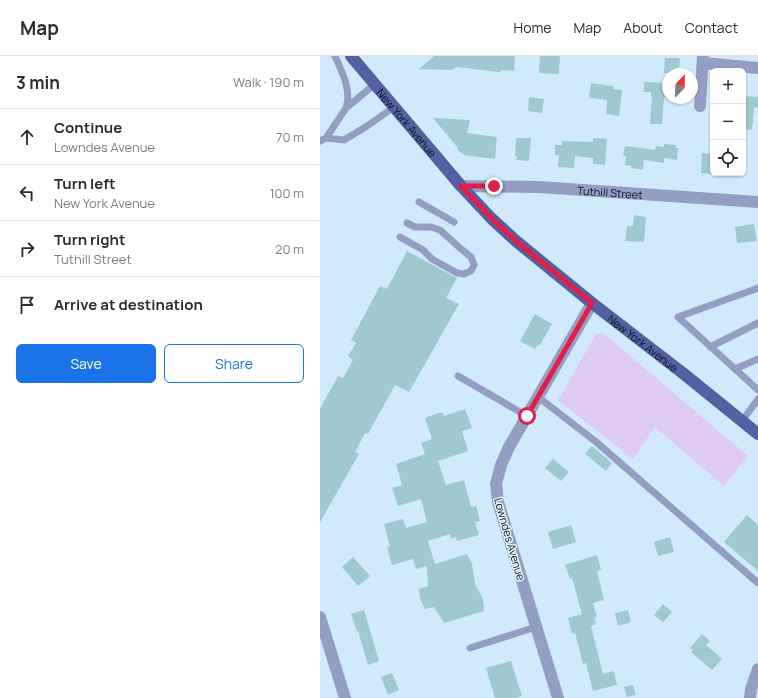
<!DOCTYPE html>
<meta charset="utf-8">
<style>
body{margin:0;font-family:Manrope,sans-serif;background:#f2f2f3;color:#2b2b33}
.controls{position:absolute;right:12px;top:12px;display:grid;overflow:hidden;border-radius:6px;box-shadow:0 1px 3px #0004}
.controls button{width:36px;height:36px;display:grid;place-items:center;padding:0;border:0;border-bottom:1px solid #e1e1e2;background:#fff;color:#2b2b33;font:20px sans-serif}
.compass{position:absolute;left:342px;top:12px;width:36px;height:36px;border-radius:50%;background:#fff;box-shadow:0 1px 3px #0004;rotate:23deg}
.stop{position:absolute;width:12px;height:12px;margin:-9px;border:3px solid #e11d48;border-radius:50%;background:#fff}
.stop.end{background:#e11d48;border-color:#fff;box-shadow:0 1px 4px #0008}
.list{margin:0;padding:0;list-style:none}
h2{display:flex;justify-content:space-between;align-items:center;height:52px;margin:0;padding:0 16px;font-size:17px}
h2 small{font-size:13px;font-weight:400;color:#7c7c81}
.list li{display:grid;grid-template-columns:26px 1fr auto;gap:12px;align-items:center;box-sizing:border-box;height:56px;padding:0 16px;border-top:1px solid #e1e1e2}
.list b{display:block;font-size:15px;white-space:nowrap}
.list p{margin:0;font-size:13px;white-space:nowrap;color:#7c7c81}
.list em{font-size:13px;font-style:normal;color:#7c7c81}
.actions{display:flex;gap:8px;padding:12px 16px}
.actions a{flex:1;padding:9px 0;border:1px solid #1a73e8;border-radius:6px;text-align:center;font-size:14px;color:#1a73e8}
.actions .main{background:#1a73e8;color:#fff}
.icon{flex:none;width:22px;height:22px;fill:none;stroke:currentColor;stroke-width:2;stroke-linecap:round;stroke-linejoin:round}
.map{position:relative;flex:none;width:438px;height:642px;overflow:hidden}
header{display:flex;align-items:center;gap:24px;box-sizing:border-box;height:56px;padding:0 20px;background:#fff;border-bottom:1px solid #e1e1e2}
header strong{font-size:19px}
nav{display:flex;gap:22px;margin-inline-start:auto;font-size:14px}
main{display:flex}
aside{flex:1;background:#fff}
.map>svg:first-child{display:block}
.green{fill:#dfcaf4}
.building{fill:#9ec9ce}
.lines{fill:none;stroke-linecap:round;stroke-linejoin:round}
.service{stroke:#949ec3;stroke-width:7}
.minor{stroke:#949ec3;stroke-width:12}
.primary{stroke:#5361a2;stroke-width:12}
.route{stroke:#e11d48;stroke-width:5}
.labels{text-anchor:middle;dominant-baseline:central;stroke-width:3;stroke-linejoin:round;paint-order:stroke}
.street-label{font-size:11px;fill:#0b161e;stroke:#e8f5fe}
</style>
<header>
<strong>Map</strong>
<nav><a>Home</a><a>Map</a><a>About</a><a>Contact</a></nav>
</header>
<main>
<aside>
<h2>3 min<small>Walk · 190 m</small></h2>
<ul class="list">
<li><svg class="icon" aria-label="ahead" viewBox="0 0 24 24"><path d="M12 20V5M6 11l6-6 6 6"/></svg><div><b>Continue</b><p>Lowndes Avenue</p></div><em>70 m</em></li>
<li><svg class="icon" aria-label="left" viewBox="0 0 24 24"><path d="M17 20v-9H6M10 6l-5 5 5 5"/></svg><div><b>Turn left</b><p>New York Avenue</p></div><em>100 m</em></li>
<li><svg class="icon" aria-label="right" viewBox="0 0 24 24"><path d="M7 20v-9h11M14 6l5 5-5 5"/></svg><div><b>Turn right</b><p>Tuthill Street</p></div><em>20 m</em></li>
<li><svg class="icon" aria-label="arrive" viewBox="0 0 24 24"><path d="M6 21V4h12l-3 4 3 4H6"/></svg><div><b>Arrive at destination</b></div></li>
</ul>
<div class="actions"><a class="main">Save</a><a>Share</a></div>
</aside>
<div class="map">
<svg width="438" height="642" viewBox="0 0 438 642">
<rect width="100%" height="100%" fill="#d0eafc"/>
<!-- green -->
<path class="green" d="M283 277 428 400 404 430 335 371 313 403 238 344 276 278Z"/>
<!-- building -->
<path class="building" d="M114 0H195L194 15 181 14 180 16 136 11 132 14 99 13Z
M220 0H240L239 18 219 17Z
M345 2H360L359 17H344Z
M324 26 348 27V41H344L342 68H330L332 40H331V36H324Z
M271 27 293 30V33L302 34 299 60 286 58 287 44 269 42Z
M423 40 438 41V52L434 51 432 74 423 73Z
M209 41 224 43 222 57 208 55Z
M113 62 150 64 147 77 177 81 175 103 144 99 137 93 138 92Z
M196 82H211L209 105 196 104 197 100H195Z
M273 82 287 83 285 109 273 108V102L255 100 254 112 238 111 239 99H235V89H242V85L273 86Z
M344 88 356 89V92H358L357 104 344 102V107L324 104 323 114 311 112 312 110 305 109 306 100H303L305 90 335 94 336 90 344 91Z
M382 97 392 98V100H393V118L381 117Z
M314 159 326 161 324 186 305 185 307 170H313Z
M434 168 437 185 417 187 415 171Z
M87 195 137 222 126 242 139 248 89 336 75 329 48 378 45 377 35 396 39 398 0 466V353L18 320 23 322 33 304 28 300 36 287 31 284 60 230 67 233Z
M215 258 232 268 220 289H218L215 293 200 285Z
M145 353 152 372 142 375 148 395 118 405 126 429 144 424 151 451 156 450 160 465 155 466 159 479 137 485 136 481 131 483 130 478 108 485 115 508 147 498 152 508 155 528 163 543 164 555 124 567 114 551 105 553 100 543 99 533 108 530 107 510 96 513 93 503 72 509 67 491 70 490 64 468 83 463 86 472 107 466 101 443 78 450 72 432 82 429 76 408 105 398 101 387 112 383 105 362 122 356 124 360Z
M272 390 292 407 286 415 265 398Z
M233 403 249 416 241 425 225 412Z
M427 459 438 469V515L404 486Z
M251 469 256 486 233 493 228 476Z
M350 481 354 496 338 500 334 486Z
M277 499 281 514 277 515 284 544 273 547 277 561 274 562 276 568 271 570 283 618 294 615 297 629 273 635 266 607 263 608 255 577 252 578 248 562 262 558 252 522 250 523 245 509Z
M33 501 50 520 38 530 22 511Z
M343 548 352 556 343 566 334 559Z
M44 554 59 605 48 609 38 575 37 576 31 558Z
M308 554 311 566 298 570 295 557Z
M382 578 390 585 386 589 402 603 392 614 371 596 373 594 370 592Z
M191 605 202 640 196 642H175L166 612Z
M72 617 79 634 68 639 61 621Z
M313 629 316 639 307 641 304 631Z"/>
<g class="lines">
<!-- service -->
<path class="service" d="M15 0C22 16 32 35 26 52
M6 82 24 84 47 70 74 51
M0 85 6 82 26 52 55 28
M99 146 134 166
M80 181 103 194 112 203 137 217 144 218 151 215 154 209 151 201 140 192 120 174 111 171H95L87 167
M438 232 358 261 438 334
M390 291 438 267
M415 313 438 303
M138 320 207 360
M218 341 275 385 438 527
M422 365 438 343
M150 592 216 571"/>
<!-- minor -->
<g class="minor">
<path d="M383 7 438 12"/>
<path d="M380 50 383 0"/>
<path id="s1" d="M141 130 219 131 438 146"/>
<path d="M0 561 25 642"/>
<path d="M238 642 178 446 176 428 181 409 189 391 272 247"/>
<path d="M430 642 431 633 438 613"/>
</g>
<!-- primary -->
<path class="primary" id="s2" d="M31 0 141 130 172 163 196 185 272 247 364 318 438 378"/>
</g>
<g class="lines">
<!-- route -->
<path class="route" d="M174 130H141L172 163 196 185 272 247 207 360"/>
</g>
<g class="labels">
<!-- street labels -->
<g class="street-label">
<text stroke="none"><textPath href="#s2" startOffset="87">New York Avenue</textPath></text>
<text stroke="none"><textPath href="#s1" startOffset="149">Tuthill Street</textPath></text>
<text stroke="none"><textPath href="#s2" startOffset="411">New York Avenue</textPath></text>
<text transform="translate(190 483) rotate(74)">Lowndes Avenue</text>
</g>
</g>
</svg>
<div class="controls">
<button>+</button>
<button>−</button>
<button><svg class="icon" aria-label="locate" viewBox="0 0 24 24"><circle cx="12" cy="12" r="6"/><path d="M12 2v4M12 18v4M2 12h4M18 12h4"/></svg></button>
</div>
<svg class="compass" viewBox="-18 -18 36 36"><path d="M0-13l5 13h-10z" fill="#e53935"/><path d="M0 13l5-13h-10z" fill="#7c7c81"/></svg>
<div class="stop" style="left:207px;top:360px"></div>
<div class="stop end" style="left:174px;top:130px"></div>
</div>
</main>
